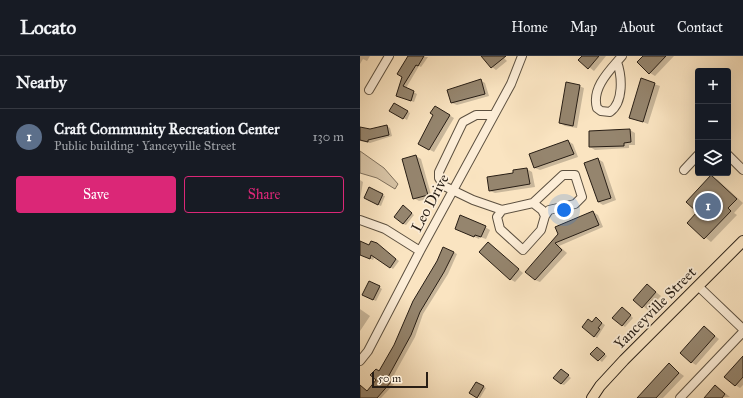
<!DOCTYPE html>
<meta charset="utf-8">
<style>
body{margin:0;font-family:"IM FELL Great Primer",serif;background:#242831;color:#f1f3f6}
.controls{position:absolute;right:12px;top:12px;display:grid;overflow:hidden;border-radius:4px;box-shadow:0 4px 16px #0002}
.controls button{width:36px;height:36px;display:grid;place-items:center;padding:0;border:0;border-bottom:1px solid #363941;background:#171b24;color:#f1f3f6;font:20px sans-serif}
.scale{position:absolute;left:12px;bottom:10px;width:56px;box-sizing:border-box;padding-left:4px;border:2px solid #281e15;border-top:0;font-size:11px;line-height:14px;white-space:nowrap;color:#281e15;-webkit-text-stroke:3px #fcedd7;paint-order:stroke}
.you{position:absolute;left:204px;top:154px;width:14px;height:14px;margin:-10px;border:3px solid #fff;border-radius:50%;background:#1a73e8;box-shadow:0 0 0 6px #1a73e833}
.badge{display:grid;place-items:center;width:26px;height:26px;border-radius:50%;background:#db2777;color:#fff;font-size:13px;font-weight:700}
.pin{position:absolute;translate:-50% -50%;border:2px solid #fff;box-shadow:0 1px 4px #0006}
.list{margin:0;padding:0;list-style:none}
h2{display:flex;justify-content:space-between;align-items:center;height:52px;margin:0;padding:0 16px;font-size:17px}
h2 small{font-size:13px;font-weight:400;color:#9ea1a6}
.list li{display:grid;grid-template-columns:26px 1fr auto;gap:12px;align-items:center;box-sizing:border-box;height:56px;padding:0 16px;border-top:1px solid #363941}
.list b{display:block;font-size:15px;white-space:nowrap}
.list p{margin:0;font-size:13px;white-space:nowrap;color:#9ea1a6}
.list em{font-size:13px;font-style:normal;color:#9ea1a6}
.actions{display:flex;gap:8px;padding:12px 16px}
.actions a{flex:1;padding:9px 0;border:1px solid #db2777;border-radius:4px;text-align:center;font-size:14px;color:#db2777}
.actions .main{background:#db2777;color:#fff}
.icon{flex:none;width:22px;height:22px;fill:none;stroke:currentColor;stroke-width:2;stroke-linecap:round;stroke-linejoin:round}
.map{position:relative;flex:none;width:383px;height:342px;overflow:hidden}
header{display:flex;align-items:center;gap:24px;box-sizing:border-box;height:56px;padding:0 20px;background:#171b24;border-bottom:1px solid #363941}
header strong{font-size:19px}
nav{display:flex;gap:22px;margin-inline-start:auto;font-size:14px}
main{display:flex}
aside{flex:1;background:#171b24}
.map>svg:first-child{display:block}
.green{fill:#d6c2a4;stroke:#7f705c}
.shadow{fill:#0003}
.building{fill:#95856e;stroke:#281e15}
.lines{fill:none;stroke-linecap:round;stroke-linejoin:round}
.minor-casing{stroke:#5c5040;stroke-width:10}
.major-casing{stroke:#281e15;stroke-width:12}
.minor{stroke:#fcedd7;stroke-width:8}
.major{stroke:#fae4c1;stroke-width:10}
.labels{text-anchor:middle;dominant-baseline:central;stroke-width:3.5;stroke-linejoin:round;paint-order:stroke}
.street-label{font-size:15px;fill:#281e15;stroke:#fcedd7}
</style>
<header>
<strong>Locato</strong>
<nav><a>Home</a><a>Map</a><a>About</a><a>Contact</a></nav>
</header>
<main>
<aside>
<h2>Nearby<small></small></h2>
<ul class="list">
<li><span class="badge" style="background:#5c6f8a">1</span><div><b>Craft Community Recreation Center</b><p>Public building · Yanceyville Street</p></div><em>130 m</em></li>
</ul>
<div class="actions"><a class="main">Save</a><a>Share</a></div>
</aside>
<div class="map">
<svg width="383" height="342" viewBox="0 0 383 342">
<rect width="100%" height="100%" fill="#fae4c1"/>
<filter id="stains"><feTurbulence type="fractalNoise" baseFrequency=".005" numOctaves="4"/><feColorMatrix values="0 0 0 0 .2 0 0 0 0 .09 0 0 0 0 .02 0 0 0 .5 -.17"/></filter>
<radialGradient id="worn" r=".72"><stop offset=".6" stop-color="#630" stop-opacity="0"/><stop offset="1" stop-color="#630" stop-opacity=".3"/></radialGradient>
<!-- green -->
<path class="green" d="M0 95 24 112 38 128 35 133 17 122 0 117Z"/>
<!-- shadow -->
<path class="shadow" d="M0 0H10L7 5 3 3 0 8Z
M50 0 68 1 61 11 59 10 46 32 57 38 54 46 40 41Z
M123 0H142L147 5 136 14 132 11Z
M223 0H246L234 15 220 4Z
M285 0H314L295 20 290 17Z
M120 24 125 27 129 40 97 49 92 47Z
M282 24 300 30 288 68 270 61Z
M219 30 224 32 217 72 205 70 200 67Z
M34 48 50 57 47 64 30 54Z
M75 51 94 62 74 96 59 88 75 59Z
M27 70 30 72 32 80 10 87 0 85V72L10 74Z
M270 74 275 77V89H269V92L235 94 230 91Z
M208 85 213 88 218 101 180 114 175 112 170 98Z
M56 100 61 103 72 142 59 145 54 142 43 104Z
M238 103 243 106 256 144 243 149 238 146Z
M167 113 172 116 175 131 135 137 130 135 154 118Z
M351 120 358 124 383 147 374 157 377 159 351 186 328 167 338 156Z
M0 124 3 126 0 144Z
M22 139 25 140 21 150 8 144Z
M46 153 54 159 46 169 43 168Z
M233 156 238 159 243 171 199 190 207 197 180 226 175 224 199 178Z
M125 171 130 174 126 183 120 181 119 183 101 175Z
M0 186 9 191H20L39 205 33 213 15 200 13 204 0 198Z
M128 187 163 217 155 226 150 223Z
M93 196 97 198 88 218 63 258 55 281 30 326 34 328 21 342H1L0 331 7 336 18 324 19 316Z
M288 230 301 240 288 254 275 244Z
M19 231 22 233 16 245 7 241Z
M0 253 10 260 0 275Z
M265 254 273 262 265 271 262 269Z
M236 263 245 269 237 282 234 280 232 267Z
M344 271 359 283 336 309 331 306Z
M240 294 247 300 242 306 232 298Z
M383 304V329L380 332 375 329Z
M309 309 324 320 303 342H278Z
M204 316 211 322 204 329 201 328Z
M117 327 126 332 120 342 111 337Z
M355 330 360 333 370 341 345 342Z"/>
<!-- building -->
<path class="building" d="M48 0H64L58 10 56 9 43 30 54 35 51 45 36 40 42 21 37 18Z
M121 0H146L131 12Z
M222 0H239L228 13 218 4Z
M283 0H306L289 18 277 6Z
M281 22 295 27 283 66 269 62Z
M121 23 125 38 91 47 87 34Z
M206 26 220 29 213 70 199 67Z
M34 47 48 55 43 63 29 55Z
M75 50 90 59 69 94 58 88 73 59 70 57Z
M27 69 29 79 8 84V86L0 84V71L10 73Z
M270 73 271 86 264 87V90L229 91V75Z
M208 84 214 98 174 112 169 98Z
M56 99 68 139 53 143 42 103Z
M238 102 251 142 238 146 224 107Z
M167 112 170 128 129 135 127 121 153 117V114Z
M351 119 377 143 368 152 371 155 344 183 327 167 337 156 326 146Z
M9 131 23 138 18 149 4 142Z
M43 149 52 157 43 168 34 161Z
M233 155 239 169 195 187 202 194 175 224 165 216 198 178 195 171Z
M100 159 126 170 121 181 115 179 114 181 95 173Z
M0 185 9 189 11 185 17 187 36 203 30 212 11 199 10 203 0 199Z
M128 186 159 213 150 224 119 196Z
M83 191 94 196 84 216 60 256 51 279 27 323 31 326 17 342H0V329L7 335 16 324 10 319 16 313 19 315 34 289 53 245 77 205Z
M9 225 20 230 13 244 2 239Z
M287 228 296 236 282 252 273 244Z
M262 251 271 259 262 270 252 262Z
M236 261 242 267 238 272 240 273 234 281 222 271 228 263 232 266Z
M344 270 355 280 331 307 320 297Z
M237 291 245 298 238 305 230 298Z
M383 300V321L375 330 364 321Z
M309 307 319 317 296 342H277Z
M201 313 209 319 201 328 193 322Z
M116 326 124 330 117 342 109 337Z
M355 329 365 338 362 342H344Z"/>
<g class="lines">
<defs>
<path id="minor" d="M257 6C262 20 264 46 250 56L241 55 237 52C231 32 250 14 262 0
M9 34 29 0
M134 59H116L103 66 79 116V122L84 130 113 144 142 154 173 147 203 119H215L222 141 215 148 189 154 185 160 181 174 163 194 140 173 137 161 142 154
M368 99 383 114
M324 114 338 99
M173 147 182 154 185 160
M0 164 25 173 60 195
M338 230 383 273
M0 305 8 295 60 195 151 28 162 0
M320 342 383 276"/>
<path id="major" d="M232 342 240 330 264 304 383 185"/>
</defs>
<!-- minor casing -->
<use href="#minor" class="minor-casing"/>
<!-- major casing -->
<use href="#major" class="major-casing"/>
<!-- minor -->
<use href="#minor" class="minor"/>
<!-- major -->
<use href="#major" class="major"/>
</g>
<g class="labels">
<!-- street labels -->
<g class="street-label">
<text transform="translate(70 147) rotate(-62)">Leo Drive</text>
<text transform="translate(295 252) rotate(-45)">Yanceyville Street</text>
</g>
</g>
<rect width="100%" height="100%" filter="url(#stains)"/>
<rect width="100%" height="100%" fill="url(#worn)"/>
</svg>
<div class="controls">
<button>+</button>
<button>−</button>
<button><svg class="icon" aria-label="layers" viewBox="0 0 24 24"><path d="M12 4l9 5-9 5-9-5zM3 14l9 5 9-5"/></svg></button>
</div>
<div class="scale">50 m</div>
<div class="you"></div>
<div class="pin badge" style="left:348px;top:150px;background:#5c6f8a">1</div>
</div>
</main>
